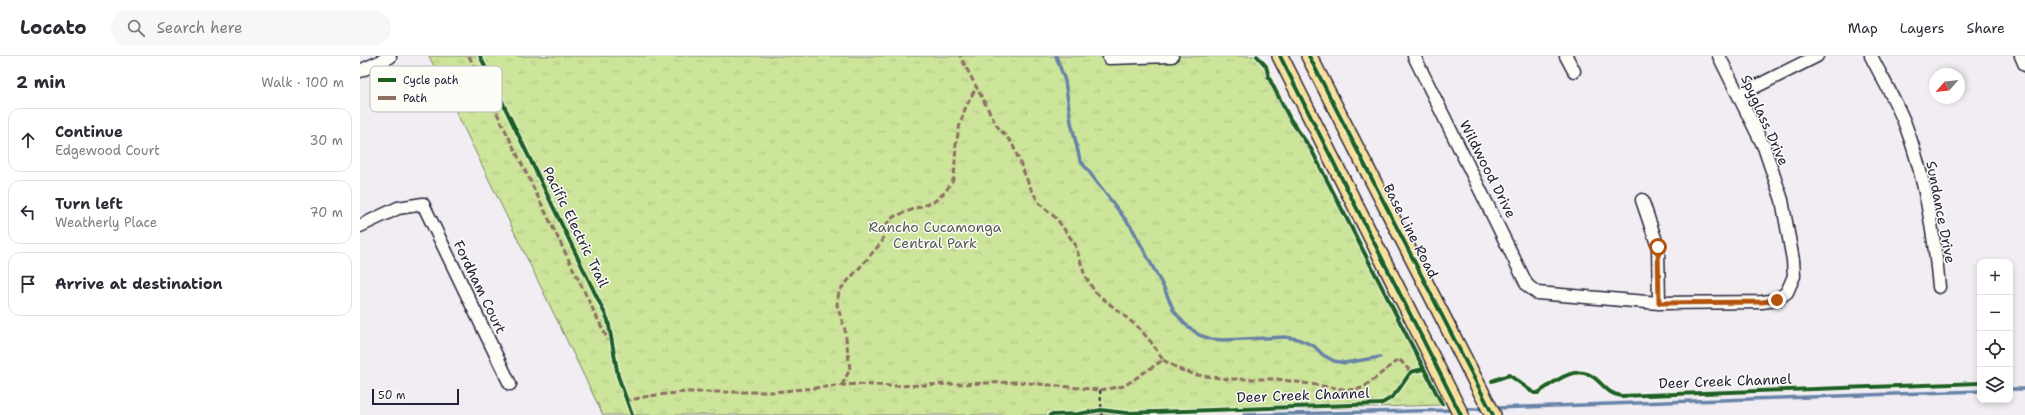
<!DOCTYPE html>
<meta charset="utf-8">
<style>
body{margin:0;font-family:"Shantell Sans",sans-serif;background:#f7f7f7;color:#2b2b33}
.controls{position:absolute;right:12px;bottom:12px;display:grid;overflow:hidden;border-radius:8px;box-shadow:0 2px 6px #0003}
.controls button{width:36px;height:36px;display:grid;place-items:center;padding:0;border:0;border-bottom:1px solid #e1e1e2;background:#fff;color:#2b2b33;font:20px sans-serif}
.compass{position:absolute;left:1569px;top:12px;width:36px;height:36px;border-radius:50%;background:#fff;box-shadow:0 2px 6px #0003;rotate:243deg}
.scale{position:absolute;left:12px;bottom:10px;width:87px;box-sizing:border-box;padding-left:4px;border:2px solid #22223b;border-top:0;font-size:11px;line-height:14px;white-space:nowrap;color:#22223b;-webkit-text-stroke:3px #fdfcf7;paint-order:stroke}
.stop{position:absolute;width:12px;height:12px;margin:-9px;border:3px solid #b45309;border-radius:50%;background:#fff}
.stop.end{background:#b45309;border-color:#fff;box-shadow:0 1px 4px #0008}
.list{margin:0;padding:0;list-style:none}
h2{display:flex;justify-content:space-between;align-items:center;height:52px;margin:0;padding:0 16px;font-size:17px}
h2 small{font-size:13px;font-weight:400;color:#7c7c81}
.list li{display:grid;grid-template-columns:26px 1fr auto;gap:12px;align-items:center;box-sizing:border-box;height:64px;margin:0 8px 8px;padding:0 8px;border:1px solid #e1e1e2;border-radius:12px}
.list b{display:block;font-size:15px;white-space:nowrap}
.list p{margin:0;font-size:13px;white-space:nowrap;color:#7c7c81}
.list em{font-size:13px;font-style:normal;color:#7c7c81}
.icon{flex:none;width:22px;height:22px;fill:none;stroke:currentColor;stroke-width:2;stroke-linecap:round;stroke-linejoin:round}
.map{position:relative;flex:none;width:1665px;height:359px;overflow:hidden}
header{display:flex;align-items:center;gap:24px;box-sizing:border-box;height:56px;padding:0 20px;background:#fff;border-bottom:1px solid #e1e1e2}
header strong{font-size:19px}
nav{display:flex;gap:22px;margin-inline-start:auto;font-size:14px}
.search{width:280px;height:36px;background:#f7f7f7;display:flex;align-items:center;gap:10px;box-sizing:border-box;padding:0 14px;border-radius:22px;color:#7c7c81;font-size:15px}
main{display:flex}
aside{flex:1;background:#fff}
.map>svg:first-child{display:block}
.grass{fill:url(#grass-tufts);stroke:#78846a}
.lines{fill:none;stroke-linecap:round;stroke-linejoin:round}
.stream{stroke:#6883a8;stroke-width:3.5}
.minor-casing{stroke:#22223b;stroke-width:15}
.major-casing{stroke:#22223b;stroke-width:18}
.path{stroke:#22223b;stroke-width:2;stroke-dasharray:4 3;stroke-linecap:butt}
.minor{stroke:#fdfcf7;stroke-width:12}
.major{stroke:#fadf96;stroke-width:15}
.quiet{stroke:#8d6e63;stroke-width:3;stroke-dasharray:6 3;stroke-linecap:butt}
.cycleway-casing{stroke:#fdfcf7;stroke-width:6}
.cycleway{stroke:#1b5e20;stroke-width:4}
.route{stroke:#b45309;stroke-width:5}
.labels{text-anchor:middle;dominant-baseline:central;stroke-width:3;stroke-linejoin:round;paint-order:stroke}
.street-label{font-size:14px;fill:#22223b;stroke:#fdfcf7}
.park-label{font-size:14px;fill:#555c58;stroke:#fdfcf7}
.key{fill:#fdfcf7;stroke:#bbbbbf;stroke-width:1}
.key-label{font-size:11px;fill:#22223b}
</style>
<header>
<strong>Locato</strong>
<div class="search"><svg class="icon" aria-label="search" viewBox="0 0 24 24"><circle cx="10" cy="10" r="6"/><path d="M15 15l6 6"/></svg>Search here</div>
<nav><a>Map</a><a>Layers</a><a>Share</a></nav>
</header>
<main>
<aside>
<h2>2 min<small>Walk · 100 m</small></h2>
<ul class="list">
<li><svg class="icon" aria-label="ahead" viewBox="0 0 24 24"><path d="M12 20V5M6 11l6-6 6 6"/></svg><div><b>Continue</b><p>Edgewood Court</p></div><em>30 m</em></li>
<li><svg class="icon" aria-label="left" viewBox="0 0 24 24"><path d="M17 20v-9H6M10 6l-5 5 5 5"/></svg><div><b>Turn left</b><p>Weatherly Place</p></div><em>70 m</em></li>
<li><svg class="icon" aria-label="arrive" viewBox="0 0 24 24"><path d="M6 21V4h12l-3 4 3 4H6"/></svg><div><b>Arrive at destination</b></div></li>
</ul>
</aside>
<div class="map">
<svg width="1665" height="359" viewBox="0 0 1665 359">
<defs>
<pattern id="grass-tufts" width="24" height="20" patternUnits="userSpaceOnUse"><rect width="24" height="20" fill="#cde59a"/><path d="M3 7l-1-3M5 7V3M7 7l1-3M15 17l-1-3M17 17v-4M19 17l1-3" fill="none" stroke="#b0c486"/></pattern>
</defs>
<rect width="100%" height="100%" fill="#f1edf2"/>
<filter id="ink" filterUnits="userSpaceOnUse"><feTurbulence type="fractalNoise" baseFrequency=".025" numOctaves="2"/><feDisplacementMap in="SourceGraphic" scale="8" xChannelSelector="R" yChannelSelector="G"/><feConvolveMatrix kernelMatrix="1 2 1 2 8 2 1 2 1" color-interpolation-filters="sRGB"/></filter>
<g filter="url(#ink)">
<!-- grass -->
<path class="grass" d="M69 0H895L904 11 906 22 927 63 951 98 1080 349 758 359H243Z"/>
<g class="lines">
<!-- stream -->
<path class="stream" d="M696 0 705 25 711 66 720 104 772 172 804 232 814 255 824 267 839 279 851 283 863 284 925 281 938 283 954 290 963 299 974 305 985 307 1020 301
M1650 333H1665
M1135 352 1620 335
M1103 353H1125
M884 359 1095 354"/>
<defs>
<path id="minor" d="M1054 0 1167 229 1177 237 1299 247 1402 246 1417 244 1427 236 1434 220 1433 204 1422 144 1404 91 1359 0
M1206 0 1214 15
M1511 0C1522 22 1536 45 1545 68 1565 120 1574 176 1579 231
M1661 0 1665 9
M749 2 812 0
M0 15 30 1
M1379 39 1457 0
M1282 144 1298 191 1299 247
M0 170 38 152 63 148 150 328"/>
<path id="major" d="M920 0 1101 359
M949 0 1133 359"/>
</defs>
<!-- minor casing -->
<use href="#minor" class="minor-casing"/>
<!-- major casing -->
<use href="#major" class="major-casing"/>
<!-- path -->
<path class="path" d="M740 334 742 359"/>
<!-- minor -->
<use href="#minor" class="minor"/>
<!-- major -->
<use href="#major" class="major"/>
<!-- quiet -->
<path class="quiet" d="M109 0 248 284
M803 304 821 314 837 319 868 323H917L989 334 1003 332 1039 303 1051 316
M482 329 490 313 485 274 477 249 479 235 522 186 524 171 533 161 575 145 586 135 594 122 596 88 600 68 605 53 616 31
M265 345 289 340 326 336H412L497 328 532 330 659 326 740 334 764 330 803 304 791 286 779 272 735 236 725 220 715 188 696 162 679 147 670 131 652 87 637 70 600 0"/>
<defs>
<path id="cycleway" d="M120 0 248 264 258 320 272 359
M897 0 906 10 909 22 930 63 951 93 1082 348
M920 0 1101 359
M949 0 1133 359
M1132 325 1149 319 1174 337H1178C1194 326 1217 306 1236 323 1245 331 1249 338 1261 340L1620 327
M690 359 718 358 741 354 766 357 1020 348C1038 340 1040 330 1051 316L1063 313"/>
</defs>
<!-- cycleway casing -->
<use href="#cycleway" class="cycleway-casing"/>
<!-- cycleway -->
<use href="#cycleway" class="cycleway"/>
</g>
</g>
<g class="lines" filter="url(#ink)">
<!-- route -->
<path class="route" d="M1298 191 1299 247 1402 246 1417 244"/>
</g>
<g class="labels">
<!-- street labels -->
<g class="street-label">
<text transform="translate(1405 64) rotate(66)">Spyglass Drive</text>
<text transform="translate(1128 113) rotate(63)">Wildwood Drive</text>
<text transform="translate(1581 156) rotate(79)">Sundance Drive</text>
<text transform="translate(216 171) rotate(64)">Pacific Electric Trail</text>
<text transform="translate(1051 175) rotate(63)">Base Line Road</text>
<text transform="translate(120 231) rotate(64)">Fordham Court</text>
<text transform="translate(1365 325) rotate(-2)">Deer Creek Channel</text>
<text transform="translate(943 339) rotate(-2)">Deer Creek Channel</text>
</g>
<!-- park labels -->
<g class="park-label">
<text x="575" y="171">Rancho Cucamonga<tspan x="575" dy="16">Central Park</tspan></text>
</g>
</g>
<!-- legend -->
<rect x="10" y="10" width="132" height="46" rx="6" class="key"/>
<rect x="18" y="22" width="18" height="4" fill="#1b5e20"/>
<rect x="18" y="40" width="18" height="4" fill="#8d6e63"/>
<g class="key-label">
<text x="43" y="28">Cycle path</text>
<text x="43" y="46">Path</text>
</g>
</svg>
<div class="controls">
<button>+</button>
<button>−</button>
<button><svg class="icon" aria-label="locate" viewBox="0 0 24 24"><circle cx="12" cy="12" r="6"/><path d="M12 2v4M12 18v4M2 12h4M18 12h4"/></svg></button>
<button><svg class="icon" aria-label="layers" viewBox="0 0 24 24"><path d="M12 4l9 5-9 5-9-5zM3 14l9 5 9-5"/></svg></button>
</div>
<svg class="compass" viewBox="-18 -18 36 36"><path d="M0-13l5 13h-10z" fill="#e53935"/><path d="M0 13l5-13h-10z" fill="#7c7c81"/></svg>
<div class="scale">50 m</div>
<div class="stop" style="left:1298px;top:191px"></div>
<div class="stop end" style="left:1417px;top:244px"></div>
</div>
</main>
